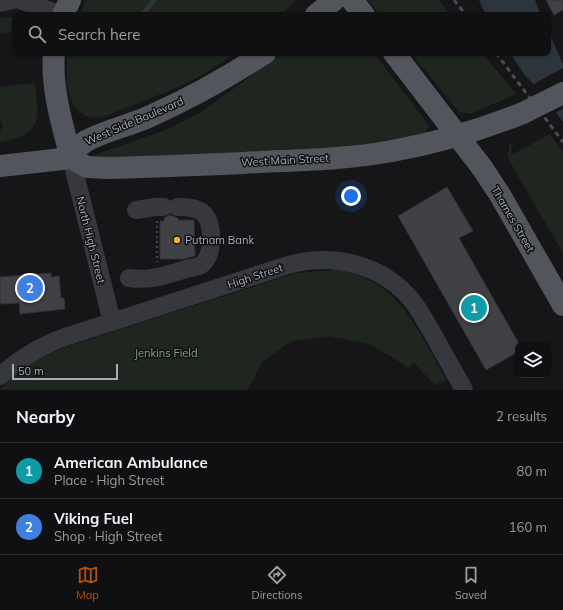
<!DOCTYPE html>
<meta charset="utf-8">
<style>
body{margin:0;font-family:Mulish,sans-serif;background:#19191b;color:#f1f3f6}
.controls{position:absolute;right:12px;bottom:12px;display:grid;overflow:hidden;border-radius:8px;box-shadow:0 1px 3px #0004}
.controls button{width:36px;height:36px;display:grid;place-items:center;padding:0;border:0;border-bottom:1px solid #303032;background:#101012;color:#f1f3f6;font:20px sans-serif}
.scale{position:absolute;left:12px;bottom:10px;width:106px;box-sizing:border-box;padding-left:4px;border:2px solid #a8adb8;border-top:0;font-size:11px;line-height:14px;white-space:nowrap;color:#a8adb8;-webkit-text-stroke:3px #111113;paint-order:stroke}
.you{position:absolute;left:351px;top:196px;width:14px;height:14px;margin:-10px;border:3px solid #fff;border-radius:50%;background:#1a73e8;box-shadow:0 0 0 6px #1a73e833}
.badge{display:grid;place-items:center;width:26px;height:26px;border-radius:50%;background:#b45309;color:#fff;font-size:13px;font-weight:700}
.pin{position:absolute;translate:-50% -50%;border:2px solid #fff;box-shadow:0 1px 4px #0006}
.list{margin:0;padding:0;list-style:none}
h2{display:flex;justify-content:space-between;align-items:center;height:52px;margin:0;padding:0 16px;font-size:17px}
h2 small{font-size:13px;font-weight:400;color:#9c9d9f}
.list li{display:grid;grid-template-columns:26px 1fr auto;gap:12px;align-items:center;box-sizing:border-box;height:56px;padding:0 16px;border-top:1px solid #303032}
.list b{display:block;font-size:15px;white-space:nowrap}
.list p{margin:0;font-size:13px;white-space:nowrap;color:#9c9d9f}
.list em{font-size:13px;font-style:normal;color:#9c9d9f}
.icon{flex:none;width:22px;height:22px;fill:none;stroke:currentColor;stroke-width:2;stroke-linecap:round;stroke-linejoin:round}
.map{position:relative;flex:none;width:563px;height:390px;overflow:hidden}
.search{position:absolute;background:#101012;box-shadow:0 1px 3px #0004;left:12px;right:12px;top:12px;height:44px;display:flex;align-items:center;gap:10px;box-sizing:border-box;padding:0 14px;border-radius:8px;color:#9c9d9f;font-size:15px}
.sheet{height:164px;background:#101012}
nav{display:flex;justify-content:space-around;align-items:center;box-sizing:border-box;height:56px;border-top:1px solid #303032;background:#101012;font-size:11px;color:#9c9d9f}
nav a{display:grid;justify-items:center;gap:2px}
nav .on{color:#b45309}
.map>svg:first-child{display:block}
.green{fill:#1e261f}
.water{fill:#2c353c}
.pier{fill:#161618}
.lines{fill:none;stroke-linecap:round;stroke-linejoin:round}
.stream{stroke:#2c353c;stroke-width:4.5}
.building{fill:#404145;stroke:#303034}
.path{stroke:#3d3f44;stroke-width:2.5;stroke-dasharray:2 3;stroke-linecap:butt}
.minor{stroke:#37383d;stroke-width:18}
.major{stroke:#53555c;stroke-width:22}
.rail{stroke:#4a4c52;stroke-width:3;stroke-dasharray:5 4;stroke-linecap:butt}
.major-bridge{stroke:#53555c;stroke-width:22}
.poi-dot{fill:#f2b134;stroke:#111113;stroke-width:1.5}
.labels{text-anchor:middle;dominant-baseline:central;stroke-width:3;stroke-linejoin:round;paint-order:stroke}
.street-label{font-size:11px;fill:#a8adb8;stroke:#111113}
.poi-label{font-size:11px;fill:#a8adb8;stroke:#111113;text-anchor:start}
.park-label{font-size:11px;fill:#7fa381;stroke:#111113}
</style>
<div class="map">
<svg width="563" height="390" viewBox="0 0 563 390">
<rect width="100%" height="100%" fill="#161618"/>
<!-- green -->
<path class="green" d="M87 0H297L280 15H79Z
M368 0H439L451 15H380Z
M6 17H15V32L0 33V18Z
M67 53H236L197 78 164 93 100 118 85 116 73 105 67 86Z
M283 53H374L428 124C428 131 426 133 420 136L339 148 93 161V157L103 152 166 130 201 112Z
M411 53H482L516 94 471 114 459 112Z
M35 83C39 120 43 134 0 142V131L3 126 0 120V87Z
M550 134 563 152V253L515 171 508 157 509 144H512L511 155Z
M342 269C352 273 362 276 371 281 407 300 427 346 446 380L435 385 413 362 409 368 390 356 369 344 329 336 290 342 262 362 248 390H0L10 379 23 368 45 355 66 347 186 308 297 273Z"/>
<!-- water -->
<path class="water" d="M479 0H535L541 15H486Z
M548 31 563 64V122L538 89 524 74 510 53H548Z"/>
<!-- pier -->
<path class="pier" d="M563 68V109L555 113 532 85Z"/>
<g class="lines">
<!-- stream -->
<path class="stream" d="M142 15 154 0"/>
</g>
<!-- building -->
<path class="building" d="M546 0H563V10L554 15Z
M447 187 473 231 459 238 518 342V352L486 370 398 216Z
M170 215 178 218V220H194L195 256 184 259H160V221H164V218Z
M51 273V277L59 276 61 298H64L65 309 20 314 19 303 0 304V277Z"/>
<g class="lines">
<!-- path -->
<path class="path" d="M157 221V262"/>
<!-- minor -->
<path class="minor" d="M20 0 62 15
M0 3 13 0
M71 158 112 322
M136 210 155 207H164
M129 278C149 281 167 275 186 269 191 268 197 267 201 265 214 256 214 224 204 214 197 207 186 207 177 207
M0 376C20 358 40 346 65 337L285 266C331 252 383 263 414 303 421 313 427 324 433 334 443 353 454 371 464 390"/>
<!-- major -->
<path class="major" d="M352 0 364 15
M63 15 70 0
M316 15 334 0
M54 53C51 88 62 124 71 158
M394 53 483 169 500 195 563 305
M71 158 79 146 86 141C105 131 127 126 146 118 187 100 227 78 265 53
M0 166 71 158 87 167 108 168C154 167 199 165 244 163 293 160 344 160 392 151 437 143 480 130 523 113"/>
<!-- rail -->
<path class="rail" d="M454 0 466 15
M496 53 563 142"/>
<!-- major-bridge -->
<path class="major-bridge" d="M523 113 563 93"/>
</g>
<!-- markers -->
<circle class="poi-dot" cx="177" cy="240" r="4"/>
<g class="labels">
<!-- street labels -->
<g class="street-label">
<text transform="translate(134 121) rotate(-23)">West Side Boulevard</text>
<text transform="translate(285 160) rotate(-3)">West Main Street</text>
<text transform="translate(513 219) rotate(60)">Thames Street</text>
<text transform="translate(91 240) rotate(76)">North High Street</text>
<text transform="translate(255 276) rotate(-18)">High Street</text>
</g>
<!-- poi labels -->
<g class="poi-label">
<text x="185" y="240">Putnam Bank</text>
</g>
<!-- park labels -->
<g class="park-label">
<text x="166" y="353">Jenkins Field</text>
</g>
</g>
</svg>
<div class="controls">
<button><svg class="icon" aria-label="layers" viewBox="0 0 24 24"><path d="M12 4l9 5-9 5-9-5zM3 14l9 5 9-5"/></svg></button>
</div>
<div class="scale">50 m</div>
<div class="you"></div>
<div class="pin badge" style="left:474px;top:308px;background:#0f9aa8">1</div>
<div class="pin badge" style="left:30px;top:288px;background:#3f7fe0">2</div>
<div class="search"><svg class="icon" aria-label="search" viewBox="0 0 24 24"><circle cx="10" cy="10" r="6"/><path d="M15 15l6 6"/></svg>Search here</div>
</div>
<section class="sheet">
<h2>Nearby<small>2 results</small></h2>
<ul class="list">
<li><span class="badge" style="background:#0f9aa8">1</span><div><b>American Ambulance</b><p>Place · High Street</p></div><em>80 m</em></li>
<li><span class="badge" style="background:#3f7fe0">2</span><div><b>Viking Fuel</b><p>Shop · High Street</p></div><em>160 m</em></li>
</ul>
</section>
<nav>
<a class="on"><svg class="icon" aria-label="map" viewBox="0 0 24 24"><path d="M3 6l6-2 6 2 6-2v14l-6 2-6-2-6 2zM9 4v14M15 6v14"/></svg>Map</a>
<a><svg class="icon" aria-label="directions" viewBox="0 0 24 24"><path d="M12 3l9 9-9 9-9-9zM9 14v-3h6M13 9l2 2-2 2"/></svg>Directions</a>
<a><svg class="icon" aria-label="saved" viewBox="0 0 24 24"><path d="M7 4h10v16l-5-4-5 4z"/></svg>Saved</a>
</nav>
